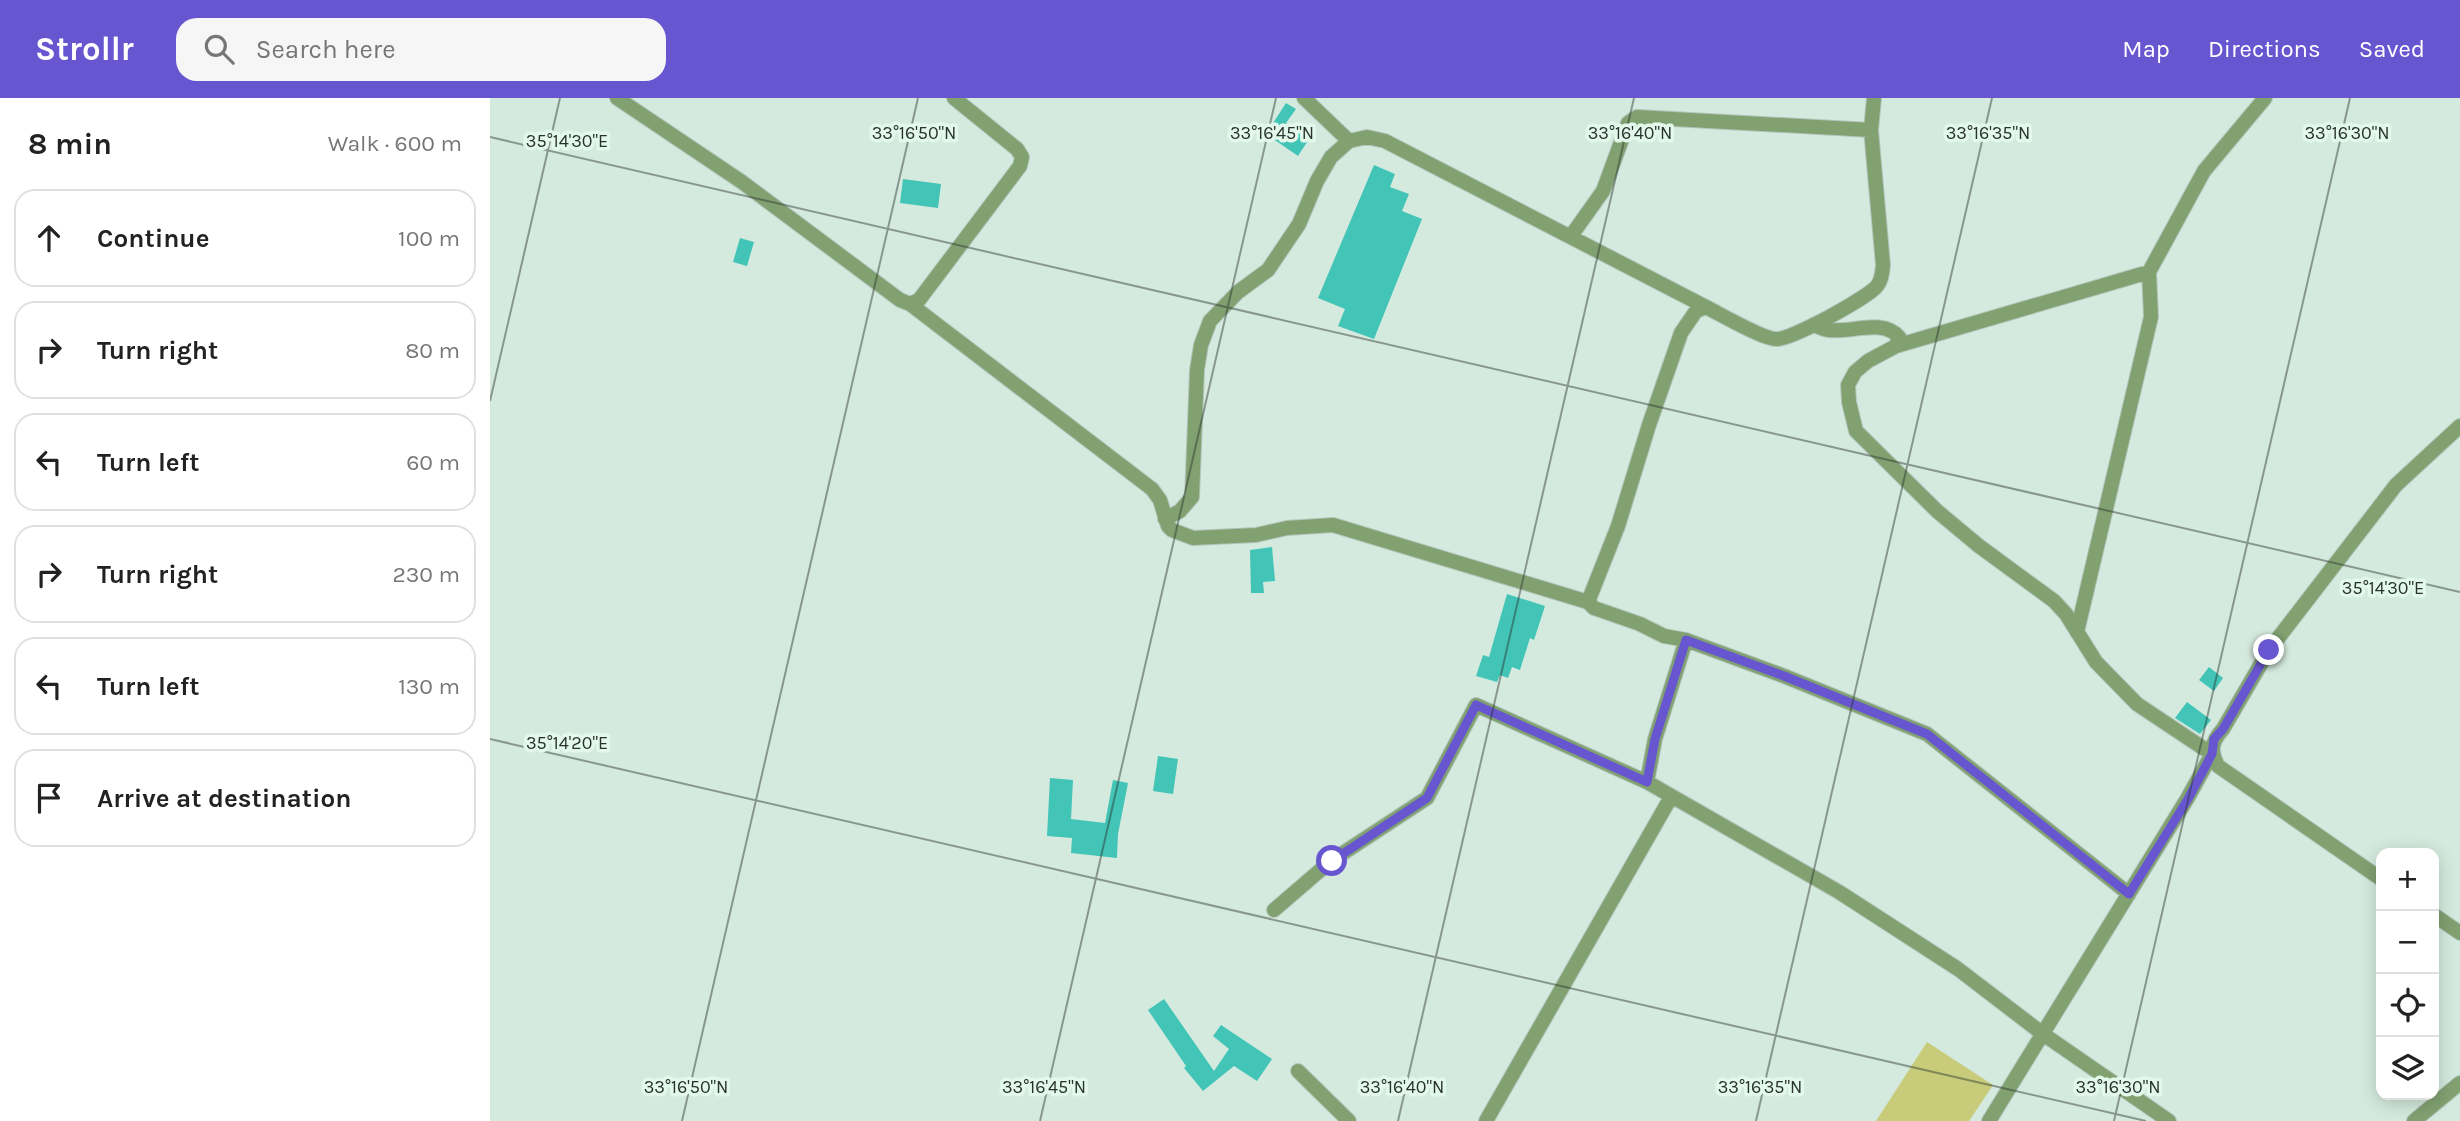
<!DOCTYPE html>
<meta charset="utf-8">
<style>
body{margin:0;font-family:Karla,sans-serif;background:#f6f6f6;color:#222}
.controls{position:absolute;right:21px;bottom:21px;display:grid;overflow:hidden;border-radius:14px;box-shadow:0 4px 18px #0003}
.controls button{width:63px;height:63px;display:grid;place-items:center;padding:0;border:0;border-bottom:2px solid #e0e0e0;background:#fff;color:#222;font:35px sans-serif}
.stop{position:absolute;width:21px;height:21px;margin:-16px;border:5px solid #6756d0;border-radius:50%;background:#fff}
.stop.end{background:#6756d0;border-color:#fff;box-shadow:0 2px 7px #0008}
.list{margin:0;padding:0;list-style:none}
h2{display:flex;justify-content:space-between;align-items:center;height:91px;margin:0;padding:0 28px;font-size:30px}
h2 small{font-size:23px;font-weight:400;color:#767676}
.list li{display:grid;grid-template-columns:46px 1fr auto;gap:21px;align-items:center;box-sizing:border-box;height:98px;margin:0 14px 14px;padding:0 14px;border:2px solid #e0e0e0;border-radius:21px}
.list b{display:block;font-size:26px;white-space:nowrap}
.list em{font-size:23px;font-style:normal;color:#767676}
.icon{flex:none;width:38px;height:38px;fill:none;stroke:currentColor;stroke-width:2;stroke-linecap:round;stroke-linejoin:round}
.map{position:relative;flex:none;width:1970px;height:1023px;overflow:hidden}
header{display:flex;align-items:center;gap:42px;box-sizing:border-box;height:98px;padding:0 35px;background:#6756d0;color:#fff}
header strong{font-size:33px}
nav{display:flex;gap:38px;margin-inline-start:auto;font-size:24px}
.search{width:490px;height:63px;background:#f6f6f6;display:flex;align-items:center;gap:18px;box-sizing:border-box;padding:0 24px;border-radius:21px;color:#767676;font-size:26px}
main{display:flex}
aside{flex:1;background:#fff}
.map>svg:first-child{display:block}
.green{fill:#c7cb7a}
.building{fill:#42c4b7}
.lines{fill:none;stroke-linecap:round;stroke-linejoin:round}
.street-casing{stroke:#b3c5bb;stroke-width:16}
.street{stroke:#81a171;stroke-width:14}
.route{stroke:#6756d0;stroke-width:9}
.ticks{fill:none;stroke:#2a322d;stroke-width:2;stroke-opacity:0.45}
.ticks-label{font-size:18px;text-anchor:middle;fill:#2a322d;stroke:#e2f8eb;stroke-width:7;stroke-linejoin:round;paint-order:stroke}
</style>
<header>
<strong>Strollr</strong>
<div class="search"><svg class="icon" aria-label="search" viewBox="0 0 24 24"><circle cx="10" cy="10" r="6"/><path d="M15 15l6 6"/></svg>Search here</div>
<nav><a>Map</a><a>Directions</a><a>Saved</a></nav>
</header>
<main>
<aside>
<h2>8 min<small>Walk · 600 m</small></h2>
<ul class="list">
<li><svg class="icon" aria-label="ahead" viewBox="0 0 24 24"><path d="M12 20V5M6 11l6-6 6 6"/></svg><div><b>Continue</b></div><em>100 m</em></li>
<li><svg class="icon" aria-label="right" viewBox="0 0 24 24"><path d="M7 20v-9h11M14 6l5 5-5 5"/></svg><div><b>Turn right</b></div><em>80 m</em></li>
<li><svg class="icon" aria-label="left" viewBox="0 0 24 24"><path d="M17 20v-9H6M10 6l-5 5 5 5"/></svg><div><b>Turn left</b></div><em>60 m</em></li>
<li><svg class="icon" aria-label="right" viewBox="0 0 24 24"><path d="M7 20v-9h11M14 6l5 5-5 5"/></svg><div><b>Turn right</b></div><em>230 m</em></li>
<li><svg class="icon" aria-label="left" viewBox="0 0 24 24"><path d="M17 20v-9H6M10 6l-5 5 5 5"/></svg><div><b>Turn left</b></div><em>130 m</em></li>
<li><svg class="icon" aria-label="arrive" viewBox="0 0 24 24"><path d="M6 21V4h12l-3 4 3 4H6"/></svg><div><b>Arrive at destination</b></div></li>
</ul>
</aside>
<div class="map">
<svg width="1970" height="1023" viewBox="0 0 1970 1023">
<rect width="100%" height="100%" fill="#d5eade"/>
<!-- green -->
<path class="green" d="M1437 944 1503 987 1479 1023H1386Z"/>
<!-- building -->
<path class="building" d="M796 5 806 11 796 25 819 41 808 58 776 36Z
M884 67 905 76 900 89 919 96 912 113 932 121 884 241 848 228 855 211 828 200Z
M413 81 451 86 448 110 410 105Z
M250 140 264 144 257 168 243 164Z
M782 449 785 483 773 484 774 495H761L760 452Z
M1017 496 1055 508 1044 542 1040 540 1030 572 1022 569 1018 580 1010 577 1007 584 986 578 993 557 999 559Z
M1719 569 1733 580 1724 593 1709 582Z
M1697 604 1721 622 1710 636 1685 620Z
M668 658 688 661 683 696 663 693Z
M560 680 583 682 581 721 615 725 623 682 638 685 628 736 627 760 581 755 582 740 557 738Z
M674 901 724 973 739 951 723 938 731 927 782 961 767 983 744 968 713 993 694 970 696 968 658 912Z"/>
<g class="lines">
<defs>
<path id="street" d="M127 0 252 84 410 202 420 206 429 202 530 68 532 59 527 51 464 0
M814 0 859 43
M1081 138 1113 93 1138 25 1147 19 1381 32
M420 206 662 391 670 402 678 428 682 432 703 440 766 437 797 430 843 427 1098 504
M1323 227C1328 228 1334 232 1339 232 1361 235 1393 220 1409 239L1406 248 1378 263 1365 274 1358 287 1359 304 1366 333 1447 413 1489 448 1564 503 1576 516 1606 564 1647 606 1722 656 1697 701 1499 1023
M1406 248 1659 174
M675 421 690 413 702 399 707 272 711 247 720 223 748 194 778 172 809 126 827 83 841 59 859 43 877 39 895 43 1216 209
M1587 534 1661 219 1659 174 1714 73 1775 0
M1196 542 1294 578 1437 636 1639 796
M1157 684 1165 641 1196 542 1174 538 1150 526 1104 510 1098 504 1128 428 1159 327 1191 235 1206 213 1216 209C1230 216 1273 241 1286 241 1301 242 1377 200 1387 188 1392 182 1392 175 1393 167L1381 32 1384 0
M1891 781 1728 668C1720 653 1721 644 1733 631L1779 552 1906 387 1970 328
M784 812 841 763 937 700 986 607 1157 684 1349 794 1468 871 1553 936 1679 1023
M1944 817 1970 835
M808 973 859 1023
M996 1023 1181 699
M1924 1023 1970 985"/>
</defs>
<!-- street casing -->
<use href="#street" class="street-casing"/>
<!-- street -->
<use href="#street" class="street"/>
</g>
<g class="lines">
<!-- route -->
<path class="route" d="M842 763 937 700 986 607 1157 684 1165 641 1196 542 1294 578 1437 636 1639 796 1698 701 1722 656 1724 641 1733 631 1779 552"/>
</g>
<!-- ticks -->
<path class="ticks" d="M0 39 1970 494M0 303 70 0M0 641 1656 1023M192 1023 428 0M550 1023 786 0M908 1023 1144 0M1266 1023 1502 0M1624 1023 1860 0"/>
<g class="ticks-label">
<text x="424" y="41">33°16'50"N</text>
<text x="782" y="41">33°16'45"N</text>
<text x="1140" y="41">33°16'40"N</text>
<text x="1498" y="41">33°16'35"N</text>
<text x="1857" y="41">33°16'30"N</text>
<text x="77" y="49">35°14'30"E</text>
<text x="1893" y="496">35°14'30"E</text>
<text x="77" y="651">35°14'20"E</text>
<text x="196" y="995">33°16'50"N</text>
<text x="554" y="995">33°16'45"N</text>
<text x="912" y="995">33°16'40"N</text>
<text x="1270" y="995">33°16'35"N</text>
<text x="1628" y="995">33°16'30"N</text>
</g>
</svg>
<div class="controls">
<button>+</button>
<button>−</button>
<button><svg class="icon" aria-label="locate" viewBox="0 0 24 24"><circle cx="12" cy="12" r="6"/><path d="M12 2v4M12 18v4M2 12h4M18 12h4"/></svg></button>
<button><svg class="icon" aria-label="layers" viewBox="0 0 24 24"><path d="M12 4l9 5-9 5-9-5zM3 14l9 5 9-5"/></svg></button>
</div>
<div class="stop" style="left:842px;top:763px"></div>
<div class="stop end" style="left:1779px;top:552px"></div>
</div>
</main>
